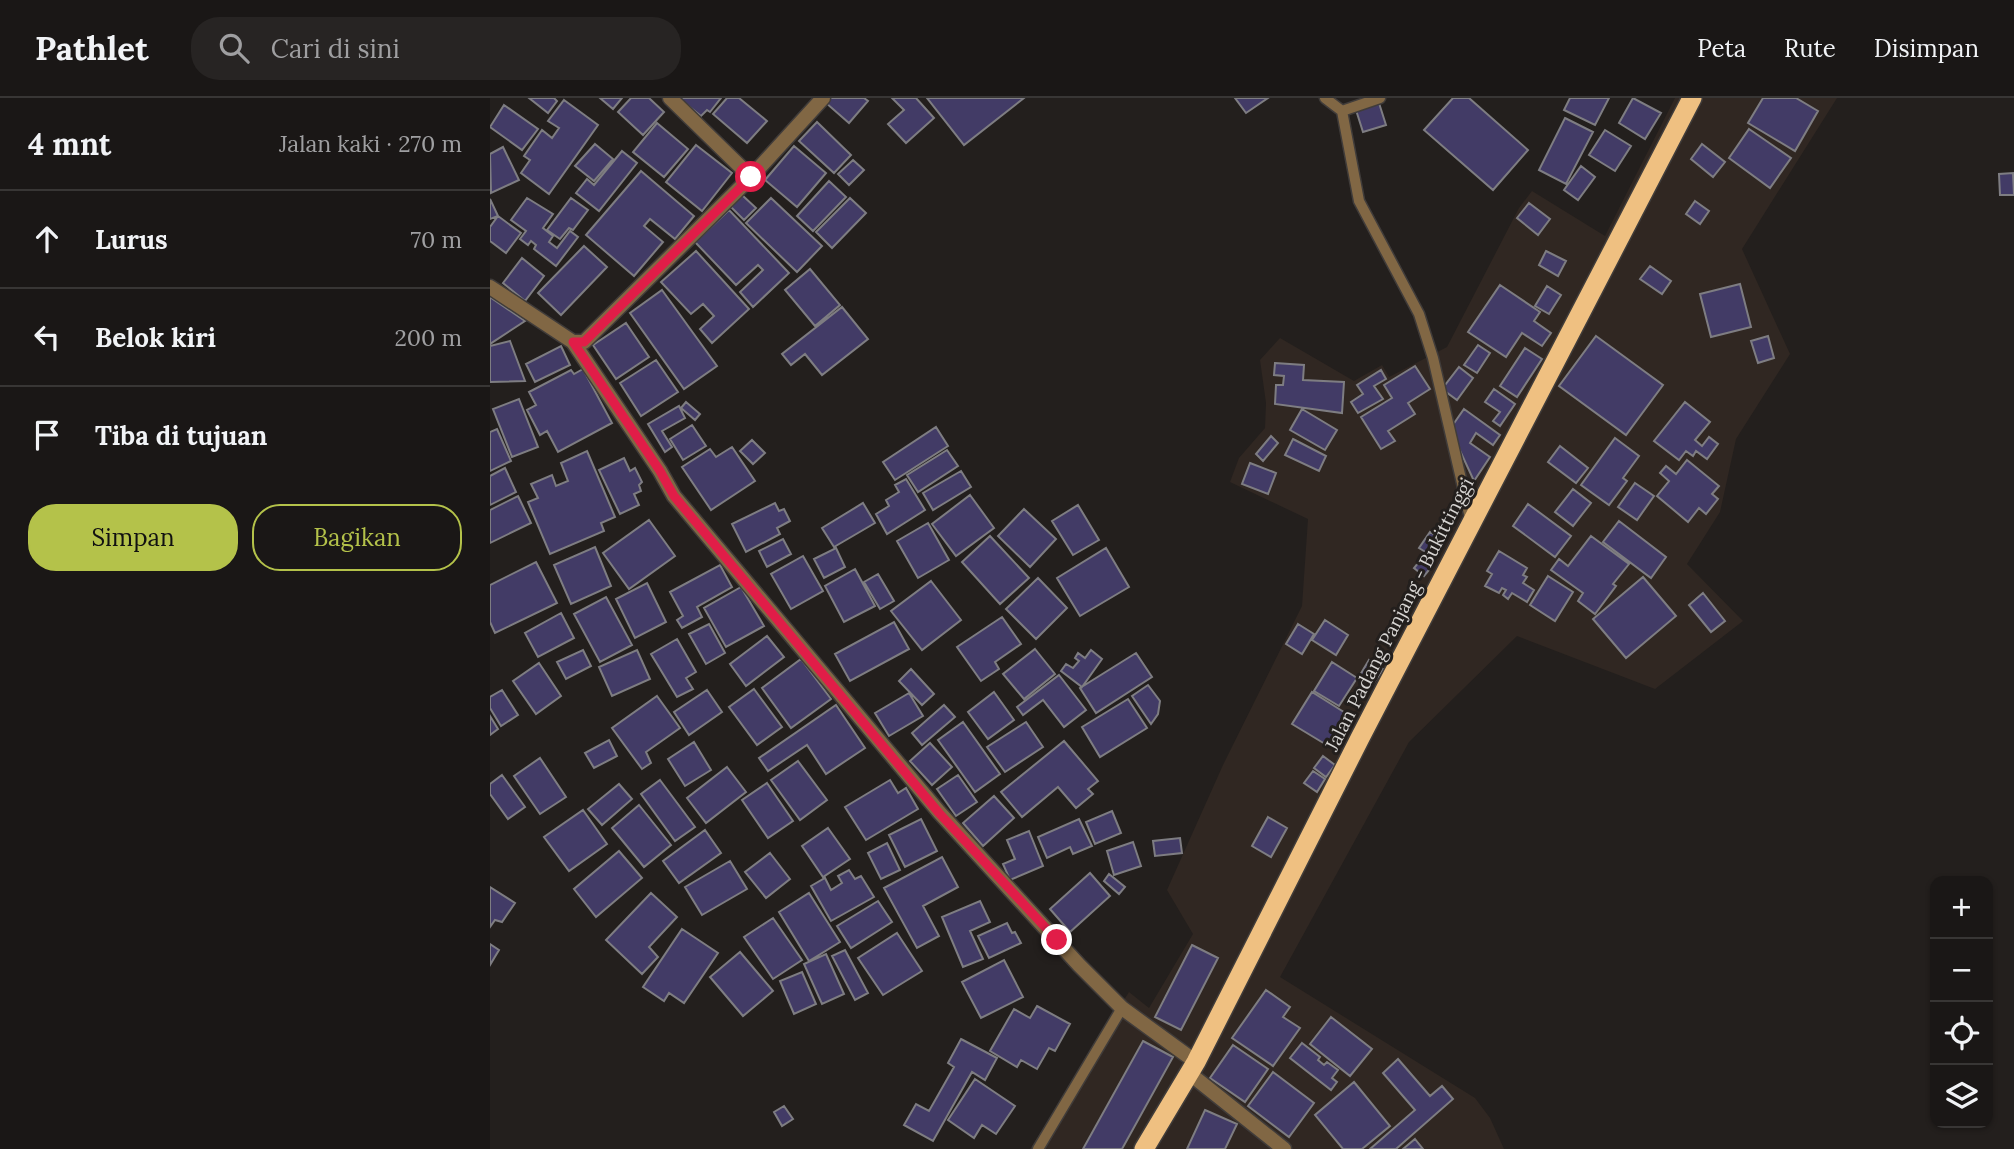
<!DOCTYPE html>
<html lang="id">
<meta charset="utf-8">
<style>
body{margin:0;font-family:Lora,serif;background:#272423;color:#f1f3f6}
.controls{position:absolute;right:21px;bottom:21px;display:grid;overflow:hidden;border-radius:14px;box-shadow:0 2px 5px #0004}
.controls button{width:63px;height:63px;display:grid;place-items:center;padding:0;border:0;border-bottom:2px solid #383635;background:#1a1716;color:#f1f3f6;font:35px sans-serif}
.stop{position:absolute;width:21px;height:21px;margin:-16px;border:5px solid #e11d48;border-radius:50%;background:#fff}
.stop.end{background:#e11d48;border-color:#fff;box-shadow:0 2px 7px #0008}
.list{margin:0;padding:0;list-style:none}
h2{display:flex;justify-content:space-between;align-items:center;height:91px;margin:0;padding:0 28px;font-size:30px}
h2 small{font-size:23px;font-weight:400;color:#9f9fa1}
.list li{display:grid;grid-template-columns:46px 1fr auto;gap:21px;align-items:center;box-sizing:border-box;height:98px;padding:0 28px;border-top:2px solid #383635}
.list b{display:block;font-size:26px;white-space:nowrap}
.list em{font-size:23px;font-style:normal;color:#9f9fa1}
.actions{display:flex;gap:14px;padding:21px 28px}
.actions a{flex:1;padding:16px 0;border:2px solid #b4c24a;border-radius:28px;text-align:center;font-size:24px;color:#b4c24a}
.actions .main{background:#b4c24a;color:#111}
.icon{flex:none;width:38px;height:38px;fill:none;stroke:currentColor;stroke-width:2;stroke-linecap:round;stroke-linejoin:round}
.map{position:relative;flex:none;width:1524px;height:1051px;overflow:hidden}
header{display:flex;align-items:center;gap:42px;box-sizing:border-box;height:98px;padding:0 35px;background:#1a1716;border-bottom:2px solid #383635}
header strong{font-size:33px}
nav{display:flex;gap:38px;margin-inline-start:auto;font-size:24px}
.search{width:490px;height:63px;background:#272423;display:flex;align-items:center;gap:18px;box-sizing:border-box;padding:0 24px;border-radius:28px;color:#9f9fa1;font-size:26px}
main{display:flex}
aside{flex:1;background:#1a1716}
.map>svg:first-child{display:block}
.built{fill:#302722}
.building{fill:#423b66;stroke:#7e7d82;stroke-width:2}
.lines{fill:none;stroke-linecap:round;stroke-linejoin:round}
.service-casing{stroke:#403c3a;stroke-width:13}
.minor-casing{stroke:#403c3a;stroke-width:17}
.trunk-casing{stroke:#403c3a;stroke-width:22}
.service{stroke:#816744;stroke-width:10}
.minor{stroke:#816744;stroke-width:14}
.trunk{stroke:#efc081;stroke-width:19}
.route{stroke:#e11d48;stroke-width:9}
.labels{text-anchor:middle;dominant-baseline:central;stroke-width:6;stroke-linejoin:round;paint-order:stroke}
.street-label{font-size:19px;fill:#d6d4d2;stroke:#231f1d}
</style>
<header>
<strong>Pathlet</strong>
<div class="search"><svg class="icon" aria-label="search" viewBox="0 0 24 24"><circle cx="10" cy="10" r="6"/><path d="M15 15l6 6"/></svg>Cari di sini</div>
<nav><a>Peta</a><a>Rute</a><a>Disimpan</a></nav>
</header>
<main>
<aside>
<h2>4 mnt<small>Jalan kaki · 270 m</small></h2>
<ul class="list">
<li><svg class="icon" aria-label="ahead" viewBox="0 0 24 24"><path d="M12 20V5M6 11l6-6 6 6"/></svg><div><b>Lurus</b></div><em>70 m</em></li>
<li><svg class="icon" aria-label="left" viewBox="0 0 24 24"><path d="M17 20v-9H6M10 6l-5 5 5 5"/></svg><div><b>Belok kiri</b></div><em>200 m</em></li>
<li><svg class="icon" aria-label="arrive" viewBox="0 0 24 24"><path d="M6 21V4h12l-3 4 3 4H6"/></svg><div><b>Tiba di tujuan</b></div></li>
</ul>
<div class="actions"><a class="main">Simpan</a><a>Bagikan</a></div>
</aside>
<div class="map">
<svg width="1524" height="1051" viewBox="0 0 1524 1051">
<rect width="100%" height="100%" fill="#231f1d"/>
<!-- built -->
<path class="built" d="M1185 0H1347L1252 151 1300 256 1246 341 1230 414 1197 466 1253 523 1165 591 1027 538 919 644 790 879 985 1000 1000 1020 1014 1051H540L639 894 659 910 703 836 677 792 733 667 812 508 818 421 740 384 749 360 775 330 776 305 770 262 790 240 864 283 892 267 899 279 957 249 1029 110 1042 93 1115 138Z"/>
<!-- building -->
<path class="building" d="M39 0H64L67 3 58 15Z
M110 0H132L123 11Z
M141 0H159L174 14 153 37 128 14Z
M193 0H231L220 14 217 12 211 18 191 2Z
M237 0H249L277 23 257 45 223 16Z
M340 0H374L378 3 359 25 336 5Z
M402 0H426L444 20 416 45 398 26 414 12Z
M437 0H534L474 47Z
M745 0H778L756 15Z
M963 0H979L1038 52 1003 92 934 32Z
M1080 0H1119L1105 27 1074 12Z
M1143 0 1171 15 1155 41 1129 25Z
M1273 0H1306L1328 13 1305 53 1258 25Z
M74 2 108 27 59 96 31 75 40 62 34 58 52 32 62 40 69 30 58 23Z
M889 5 896 27 873 34 866 12Z
M14 7 48 31 32 52 0 29Z
M1075 20 1103 34 1076 86 1049 72Z
M327 24 361 57 344 75 309 43Z
M167 25 198 51 174 79 143 54Z
M1259 31 1301 60 1280 90 1239 60Z
M1115 32 1141 48 1125 73 1099 57Z
M105 46 123 61 104 83 85 68Z
M1212 46 1235 64 1223 79 1201 61Z
M206 47 242 75 212 113 176 84Z
M304 48 336 75 307 109 275 82Z
M13 49 29 82 1 95 0 56Z
M132 53 147 65 109 113 86 95 97 81 104 87Z
M363 62 374 72 359 87 348 76Z
M1091 68 1105 79 1088 102 1074 92Z
M151 73 204 118 185 141 160 121 154 128 173 144 144 178 96 137Z
M1523 75 1524 97H1510L1509 76Z
M339 83 356 99 323 133 307 118Z
M252 97 266 110 254 122 241 109Z
M37 100 63 116 53 130 63 138 59 144 67 150 80 133 88 139 66 168 44 151 46 147 41 143 38 147 30 141 36 133 21 122Z
M81 100 98 112 83 132 79 130 70 141 57 132Z
M281 100 332 148 307 174 256 125Z
M360 100 376 115 342 150 326 134Z
M0 101 8 118 0 121Z
M1205 103 1219 113 1210 126 1196 116Z
M1039 105 1060 121 1048 137 1027 120Z
M239 112 299 175 263 209 250 194 273 172 268 167 246 187 205 144Z
M8 118 31 135 16 155 0 143V129Z
M94 148 117 169 71 217 48 195Z
M206 153 259 211 222 245 210 231 224 218 213 206 201 216 171 184Z
M1056 153 1076 163 1068 178 1049 167Z
M32 160 54 178 35 203 13 185Z
M1160 168 1181 183 1172 196 1150 181Z
M320 171 350 207 325 228 295 192Z
M1250 186 1261 229 1221 239 1210 196Z
M1010 187 1050 214 1044 223 1061 235 1052 248 1032 235 1016 259 978 234Z
M1057 188 1071 197 1059 216 1045 208Z
M172 192 227 268 194 291 140 215Z
M0 199 35 223 0 246Z
M352 209 378 241 332 277 315 256 301 267 292 256Z
M136 225 159 259 126 281 103 247Z
M1106 238 1173 287 1136 337 1069 288Z
M1278 238 1284 260 1268 265 1261 243Z
M20 243 35 283 0 284V248Z
M988 247 1000 255 987 275 974 267Z
M71 248 80 267 45 284 36 266Z
M1035 250 1052 261 1027 299 1010 288Z
M166 262 188 294 151 318 130 285Z
M785 265 814 267 813 282 854 284 852 315 785 306 786 287H793L794 278 784 277Z
M925 268 940 291 918 305 925 316 898 333 905 343 891 351 871 319 902 300 894 287Z
M969 269 983 280 967 302 952 291Z
M93 271 122 325 68 354 57 333 50 337 37 312 46 307 39 294 81 272 84 276Z
M891 272 896 281 884 288 893 301 868 315 861 304 873 296 867 287Z
M1004 291 1025 306 1010 328 1003 323 1010 314 995 304Z
M29 301 48 349 22 359 3 311Z
M196 304 210 316 205 322 191 310Z
M1195 304 1220 324 1205 342 1212 348 1219 339 1228 346 1217 361 1206 353 1203 358 1196 353 1189 362 1164 343Z
M189 308 195 320 172 333 182 349 175 354 158 326Z
M812 311 847 332 835 352 800 332Z
M974 311 1010 337 1003 347 986 335 980 345 1000 359 984 383 960 331Z
M202 327 216 348 193 362 180 341Z
M446 329 458 348 405 382 393 364Z
M7 331 21 363 0 373V334Z
M781 338 788 345 773 363 766 356Z
M1125 340 1149 358 1133 380 1137 383 1119 407 1091 387Z
M803 341 836 358 829 373 795 357Z
M262 342 275 355 263 366 250 353Z
M1070 348 1098 370 1086 385 1058 364Z
M242 349 265 383 221 412 192 369 220 351 226 359Z
M457 352 468 368 428 394 417 377Z
M97 353 125 419 111 425 114 433 60 456 38 404 48 400 41 386 62 377 66 388 78 383 71 365Z
M134 360 140 373 145 370 152 384 149 387 151 393 144 396 149 407 130 416 109 372Z
M1197 362 1229 388 1222 396 1228 401 1216 416 1209 410 1198 424 1167 398 1179 383 1170 375 1176 368 1186 376Z
M760 365 786 375 778 396 752 386Z
M15 370 26 394 0 407V378Z
M471 373 481 389 443 412 433 395Z
M416 381 435 412 397 436 386 416 399 408 396 402 409 394 405 387Z
M1145 385 1164 398 1147 422 1128 409Z
M1083 391 1101 405 1083 428 1065 414Z
M480 397 504 430 466 458 442 426Z
M28 398 41 425 0 445V412Z
M285 405 289 413 294 411 300 423 287 430 290 436 256 454 242 426Z
M373 405 385 425 344 449 332 430Z
M1038 406 1081 438 1065 459 1023 428Z
M588 407 609 442 583 457 562 423Z
M534 411 566 441 540 469 508 438Z
M159 422 185 458 139 491 113 455Z
M1129 423 1176 459 1161 480 1113 444Z
M438 425 459 462 428 480 407 443Z
M940 434 952 442 942 458 929 450Z
M500 438 539 480 510 506 472 464Z
M1101 438 1139 466 1123 486 1126 488 1105 516 1088 503 1093 495 1061 472 1069 461 1078 468Z
M293 441 301 456 277 469 269 453Z
M105 449 121 488 81 506 64 467Z
M346 450 355 469 334 480 324 461Z
M616 450 639 489 590 518 567 480Z
M1009 453 1037 470 1033 477 1037 479 1033 485 1044 492 1037 504 1022 495 1018 501 1013 497 1016 492 1012 490 1009 495 995 488 1002 476 997 473Z
M313 458 333 493 301 511 281 476Z
M933 459 943 467 934 478 924 470Z
M46 464 67 505 5 535 0 524V487Z
M230 467 242 489 207 509 212 519 192 530 187 522 193 518 180 494Z
M365 471 385 508 354 524 335 488Z
M388 476 404 503 390 511 374 484Z
M1058 478 1083 494 1065 523 1040 507Z
M1153 479 1186 518 1136 560 1103 521Z
M548 480 577 510 546 541 516 511Z
M441 483 471 522 432 552 401 513Z
M157 485 176 524 145 540 126 501Z
M251 489 274 528 236 549 214 510Z
M1213 495 1235 523 1221 534 1199 507Z
M116 499 142 547 110 564 84 516Z
M71 515 84 540 48 559 35 535Z
M512 519 531 546 505 564 509 571 491 583 467 549Z
M835 522 858 537 846 557 822 542Z
M404 524 419 551 360 583 345 556Z
M219 526 235 555 216 566 199 536Z
M808 526 824 536 812 556 796 546Z
M277 538 294 559 256 588 240 566Z
M187 541 206 574 196 580 203 591 187 599 161 556Z
M545 551 565 576 534 601 513 576Z
M93 552 101 568 76 581 67 564Z
M147 552 160 581 122 598 109 569Z
M601 552 612 561 592 589 571 573 576 566 583 570 589 563 585 560 588 555 595 560Z
M646 555 662 579 606 615 590 590Z
M311 561 341 601 301 630 272 590Z
M879 562 893 571 883 586 870 577Z
M842 564 867 580 849 608 824 593Z
M49 565 71 598 46 616 23 583Z
M421 571 444 596 432 607 409 583Z
M569 577 596 612 574 629 553 602 533 617 527 609Z
M658 587 670 603 668 616 661 626 642 598Z
M264 591 292 629 267 647 239 609Z
M12 592 28 617 11 628 0 610V599Z
M217 592 232 614 199 637 184 614Z
M504 594 524 622 498 641 478 614Z
M822 594 865 621 845 652 802 626Z
M419 595 433 618 399 638 385 615Z
M167 598 190 630 156 654 161 665 152 671 122 630Z
M638 601 657 630 610 659 592 629Z
M346 607 375 650 336 676 317 647 278 673 269 660Z
M454 607 465 619 432 647 422 635Z
M0 618 8 631 0 637Z
M473 624 510 676 485 694 448 642Z
M536 624 553 649 515 674 497 649Z
M119 642 127 658 104 670 95 655Z
M574 643 608 683 598 691 603 696 586 710 568 689 532 719 511 694Z
M204 644 221 672 195 688 178 661Z
M440 645 462 669 442 687 420 663Z
M833 658 845 667 836 679 824 670Z
M50 660 76 699 50 716 24 678Z
M308 663 337 702 310 722 281 682Z
M237 669 256 694 216 725 197 700Z
M823 673 835 681 827 694 814 685Z
M12 677 35 709 18 721 0 696V686Z
M468 677 487 704 466 718 447 691Z
M170 682 205 729 185 743 151 696Z
M400 682 408 695 416 690 428 711 376 742 355 709Z
M277 685 303 723 278 740 252 702Z
M129 686 142 701 112 727 98 711Z
M504 698 524 720 493 748 473 725Z
M149 707 181 747 154 769 122 730Z
M93 712 117 746 79 773 54 739Z
M622 713 631 735 605 746 596 724Z
M778 719 797 730 781 759 762 748Z
M431 721 447 753 415 769 399 737Z
M589 721 602 748 583 756 580 749 557 760 548 739Z
M338 730 360 761 333 779 312 748Z
M215 732 231 755 189 785 173 763Z
M539 733 553 768 520 782 513 766 525 761 517 742Z
M690 740 692 755 665 758 663 743Z
M643 744 651 768 624 777 617 753Z
M397 745 410 772 391 781 378 755Z
M129 753 152 780 106 819 84 791Z
M280 755 300 781 276 800 255 774Z
M452 759 468 789 433 808 449 838 427 850 394 790Z
M240 763 257 791 212 817 195 789Z
M359 772 365 781 371 778 384 799 341 823 321 788 335 780 341 792 352 785 348 778Z
M600 775 620 798 580 834 560 811Z
M619 776 635 789 629 796 614 783Z
M0 789 25 805 12 824 5 822 0 829Z
M161 795 187 819 159 849 168 859 152 876 116 842Z
M319 795 350 844 319 863 289 814Z
M388 803 402 824 361 850 347 828Z
M490 803 500 824 480 833 493 861 473 869 452 819Z
M283 820 312 862 283 881 254 839Z
M517 825 522 835 525 834 531 845 499 860 488 838Z
M192 831 228 855 194 905 179 895 174 903 153 889Z
M407 835 432 873 393 897 368 860Z
M0 846 9 852 0 867Z
M702 847 728 860 691 932 665 919Z
M355 852 378 895 365 902 342 858Z
M250 854 283 893 253 918 220 879Z
M336 856 354 896 332 906 314 866Z
M514 862 533 899 491 920 472 884Z
M312 874 326 906 304 916 290 883Z
M776 892 800 909 793 919 810 930 783 968 742 940Z
M547 908 580 926 565 953 559 950 547 971 531 962 527 969 500 953 524 911 540 920Z
M841 919 882 951 860 978 820 946Z
M471 941 507 960 495 982 482 974 443 1043 414 1027 426 1006 439 1013 464 969 458 965Z
M653 943 683 959 632 1051H593Z
M812 945 830 959 828 962 834 967 837 964 848 972 842 980 847 984 841 992 800 960Z
M743 947 778 971 755 1004 720 980Z
M908 961 940 998 952 988 963 1001 906 1051H880L925 1012 893 975Z
M783 974 824 1005 799 1039 758 1008Z
M485 981 525 1008 506 1036 492 1027 484 1040 458 1022Z
M864 984 900 1028 872 1051H853L825 1017Z
M294 1008 303 1021 292 1028 284 1014Z
M715 1012 747 1026 735 1051H697Z
M925 1041 933 1051H913Z"/>
<g class="lines">
<defs>
<path id="service" d="M835 0 852 13 890 0
M852 13 869 103 929 216 943 260 981 424
M548 1051 632 910"/>
<path id="minor" d="M180 0 261 79
M333 0 261 79 94 244H83L170 373 184 398 449 714 589 867 632 910 706 964
M0 189 83 244
M699 975 794 1051"/>
<path id="trunk" d="M654 1051 706 964 870 640 1202 0"/>
</defs>
<!-- service casing -->
<use href="#service" class="service-casing"/>
<!-- minor casing -->
<use href="#minor" class="minor-casing"/>
<!-- trunk casing -->
<use href="#trunk" class="trunk-casing"/>
<!-- service -->
<use href="#service" class="service"/>
<!-- minor -->
<use href="#minor" class="minor"/>
<!-- trunk -->
<use href="#trunk" class="trunk"/>
</g>
<g class="lines">
<!-- route -->
<path class="route" d="M261 79 94 244H83L170 373 184 398 449 715 567 842"/>
</g>
<g class="labels">
<!-- street labels -->
<g class="street-label">
<text transform="translate(909 516) rotate(-63)">Jalan Padang Panjang - Bukittinggi</text>
</g>
</g>
</svg>
<div class="controls">
<button>+</button>
<button>−</button>
<button><svg class="icon" aria-label="locate" viewBox="0 0 24 24"><circle cx="12" cy="12" r="6"/><path d="M12 2v4M12 18v4M2 12h4M18 12h4"/></svg></button>
<button><svg class="icon" aria-label="layers" viewBox="0 0 24 24"><path d="M12 4l9 5-9 5-9-5zM3 14l9 5 9-5"/></svg></button>
</div>
<div class="stop" style="left:261px;top:79px"></div>
<div class="stop end" style="left:567px;top:842px"></div>
</div>
</main>
